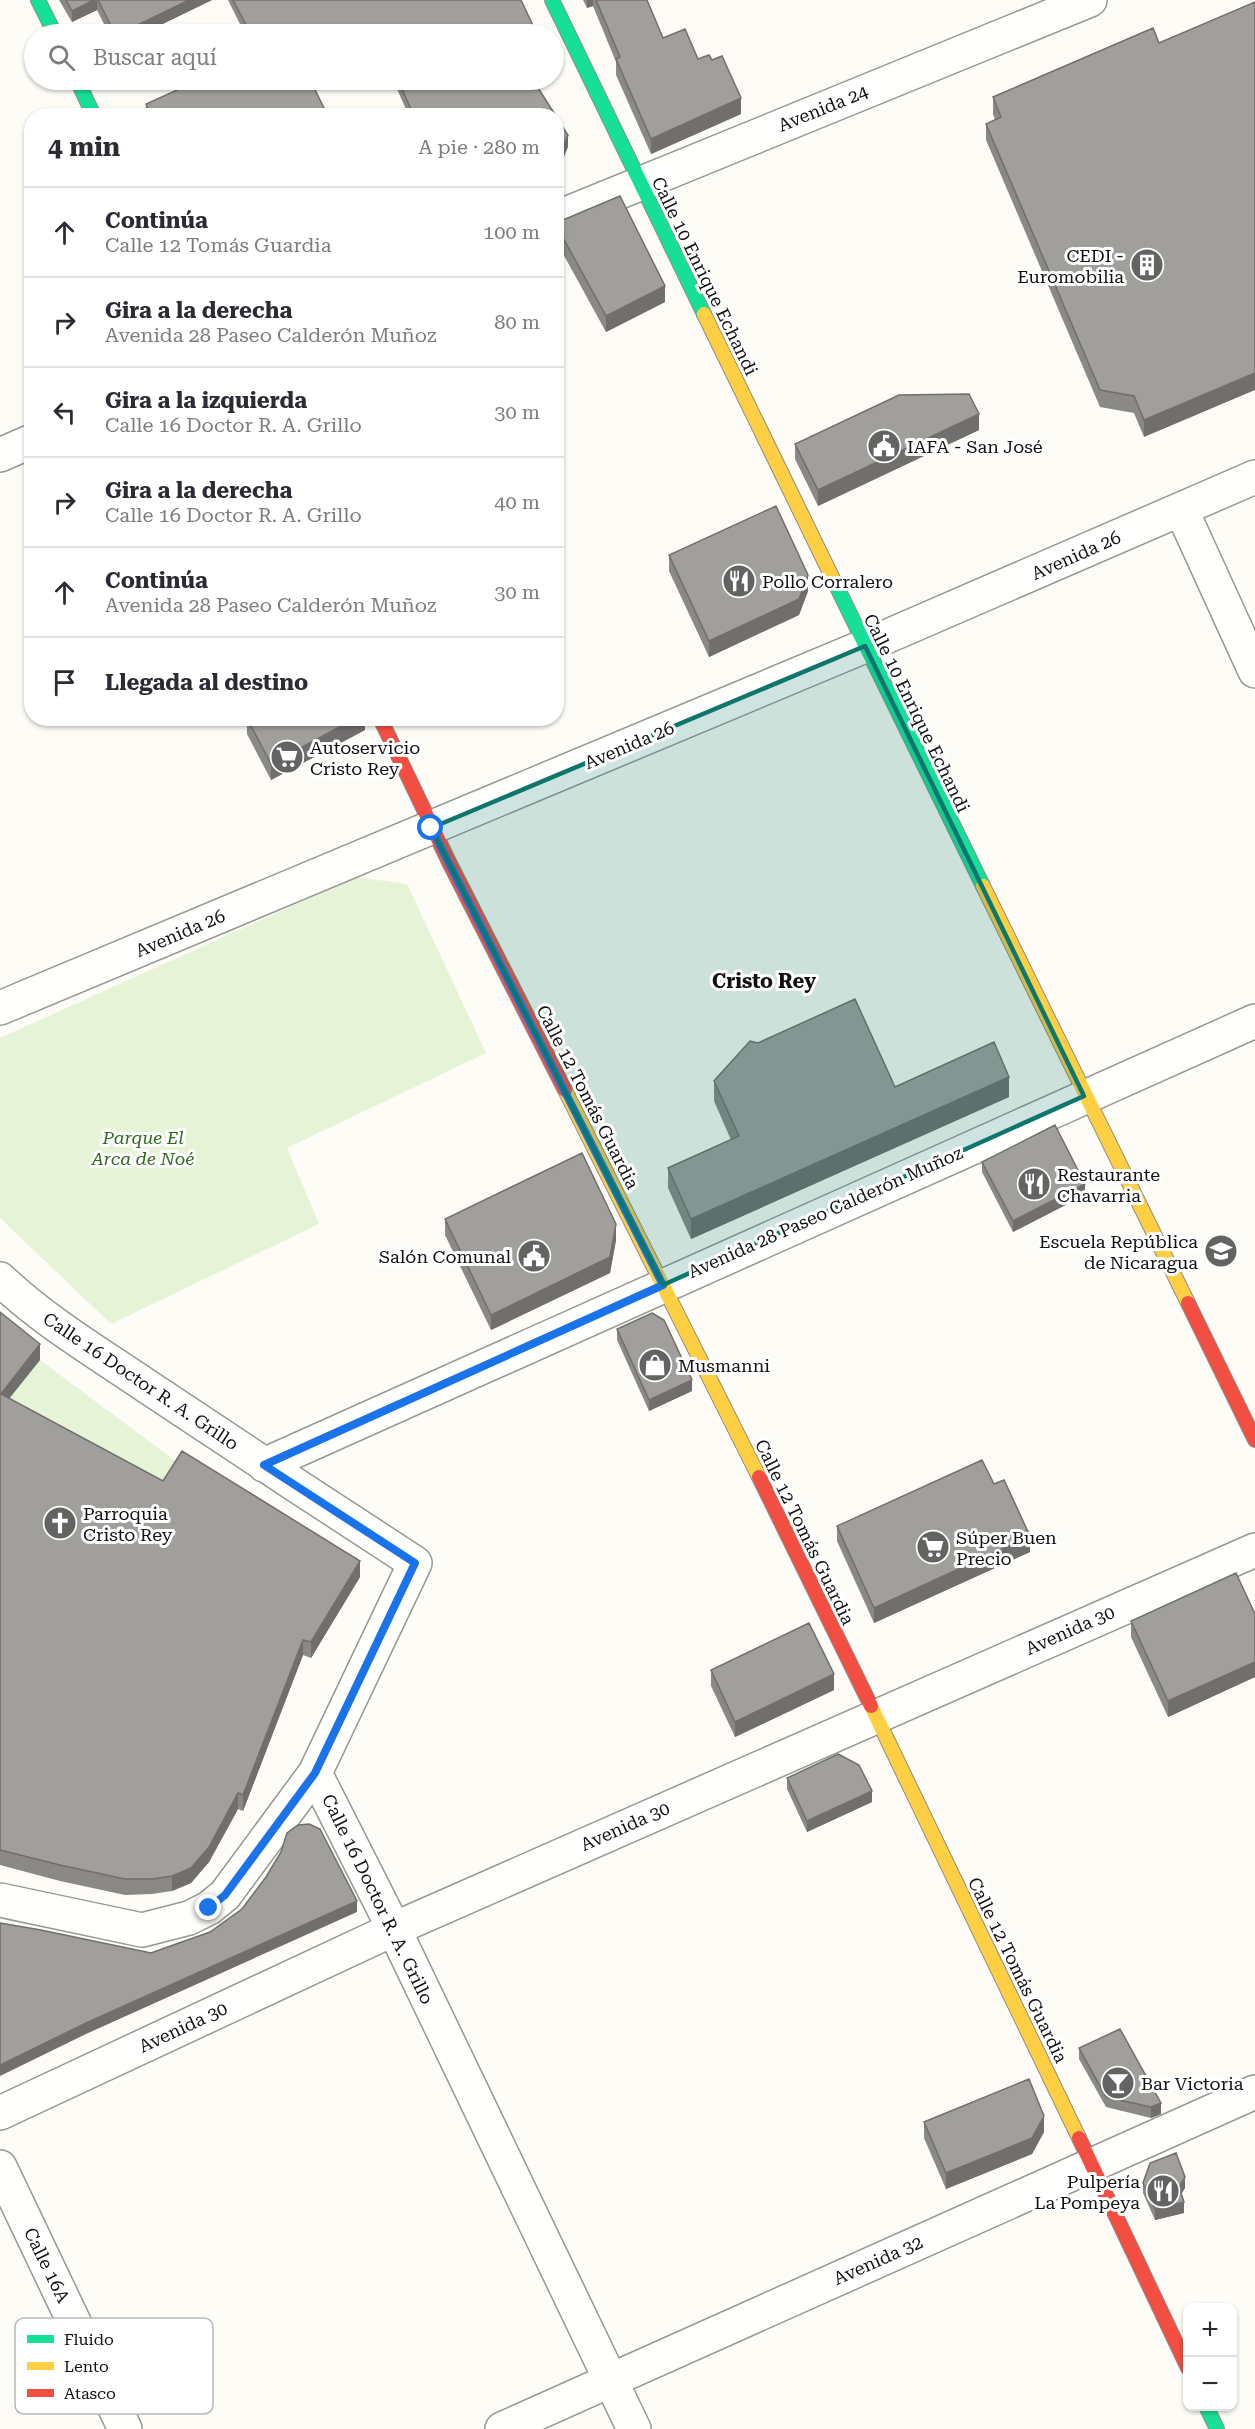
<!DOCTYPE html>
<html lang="es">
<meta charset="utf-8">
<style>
body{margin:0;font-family:"Roboto Serif",serif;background:#f7f7f7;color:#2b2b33}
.controls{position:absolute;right:18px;bottom:18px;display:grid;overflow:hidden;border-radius:12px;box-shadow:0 2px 4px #0004}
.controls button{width:54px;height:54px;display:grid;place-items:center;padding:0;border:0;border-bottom:2px solid #e1e1e2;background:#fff;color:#2b2b33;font:30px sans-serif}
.stop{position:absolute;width:18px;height:18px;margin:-14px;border:4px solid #1a73e8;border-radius:50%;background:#fff}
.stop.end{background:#1a73e8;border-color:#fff;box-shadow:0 2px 6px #0008}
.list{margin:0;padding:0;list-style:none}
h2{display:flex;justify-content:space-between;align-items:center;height:78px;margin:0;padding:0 24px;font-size:26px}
h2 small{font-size:20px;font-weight:400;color:#7c7c81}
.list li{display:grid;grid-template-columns:39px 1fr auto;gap:18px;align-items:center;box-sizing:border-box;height:90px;padding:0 24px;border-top:2px solid #e1e1e2}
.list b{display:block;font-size:22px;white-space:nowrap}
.list p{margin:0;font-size:20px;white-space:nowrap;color:#7c7c81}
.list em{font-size:20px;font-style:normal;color:#7c7c81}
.icon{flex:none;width:33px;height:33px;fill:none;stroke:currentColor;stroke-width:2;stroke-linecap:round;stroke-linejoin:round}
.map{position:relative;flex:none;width:1255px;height:2429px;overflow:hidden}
.search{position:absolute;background:#fff;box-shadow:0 2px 4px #0004;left:24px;top:24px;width:540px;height:66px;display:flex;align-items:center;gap:15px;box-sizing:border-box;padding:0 21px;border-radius:33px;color:#7c7c81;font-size:22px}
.panel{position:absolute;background:#fff;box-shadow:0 2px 4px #0004;left:24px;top:108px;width:540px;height:618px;border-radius:24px}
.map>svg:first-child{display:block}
.green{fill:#e7f3d7}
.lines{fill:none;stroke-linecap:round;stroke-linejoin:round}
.street-casing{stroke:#979795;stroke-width:36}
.fast-casing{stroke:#8e8d8b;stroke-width:16}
.slow-casing{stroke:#8e8d8b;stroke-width:16}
.jam-casing{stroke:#8e8d8b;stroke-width:16}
.street{stroke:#fffffe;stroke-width:33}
.fast{stroke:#16e098;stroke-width:14}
.slow{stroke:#ffcf43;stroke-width:14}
.jam{stroke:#f24e42;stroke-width:14}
.wall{fill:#8a8986}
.shaded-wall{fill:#716f6d}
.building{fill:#a19f9c;stroke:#716f6d;stroke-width:1.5}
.route{stroke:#1a73e8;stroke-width:8}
.marked{fill:#0f766e;fill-opacity:0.2;stroke:#0f766e;stroke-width:4.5;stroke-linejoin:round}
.labels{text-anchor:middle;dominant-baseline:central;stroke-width:6;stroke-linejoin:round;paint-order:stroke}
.street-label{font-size:18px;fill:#111;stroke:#fff}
.poi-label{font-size:18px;fill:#111;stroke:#fff;text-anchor:start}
.park-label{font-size:18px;font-style:italic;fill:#2f6b1f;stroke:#fff}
.neighbourhood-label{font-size:20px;font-weight:bold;fill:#111;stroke:#fff}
.key{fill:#fff;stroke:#b8b8b8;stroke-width:1.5}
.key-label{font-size:16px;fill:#111}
</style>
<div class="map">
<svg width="1255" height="2429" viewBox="0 0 1255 2429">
<rect width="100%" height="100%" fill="#fdfcf7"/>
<!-- green -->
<path class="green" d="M356 877 407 884 486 1053 287 1148 319 1224 111 1324 0 1218V1038Z
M40 1360 182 1466 142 1531 1 1409Z"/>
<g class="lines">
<defs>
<path id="street" d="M556 218 1090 0
M0 455 32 441
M1181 509 1255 671
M0 1008 865 646 1255 477
M0 1279C44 1321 98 1353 148 1387 236 1446 326 1505 415 1563L315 1773 394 1929 634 2429
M264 1465 1255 1021
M0 1900 142 1930 189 1918 209 1908 225 1895 315 1773
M0 2113 394 1929 1255 1550
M0 2167 125 2429
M502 2429 1255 2092"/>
<path id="fast" d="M38 0 55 34
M552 0 704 314
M77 80 94 116
M834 581 983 886
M1206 2406 1217 2429"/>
<path id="slow" d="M704 314 834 581
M983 886 1188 1303
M565 1090 759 1477
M871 1706 1079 2138"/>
<path id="jam" d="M380 718 449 862 565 1090
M1188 1303 1255 1440
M759 1477 871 1706
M1079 2138 1188 2368"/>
</defs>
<!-- street casing -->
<use href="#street" class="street-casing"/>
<!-- fast casing -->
<use href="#fast" class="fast-casing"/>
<!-- slow casing -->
<use href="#slow" class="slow-casing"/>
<!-- jam casing -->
<use href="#jam" class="jam-casing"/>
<!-- street -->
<use href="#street" class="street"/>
<!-- fast -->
<use href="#fast" class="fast"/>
<!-- slow -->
<use href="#slow" class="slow"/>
<!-- jam -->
<use href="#jam" class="jam"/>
</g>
<!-- wall -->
<path class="wall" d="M59 0H212L142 34H109L97 10 72 22Z
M228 0H521L537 34H245Z
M583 0H647L663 38 698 59 741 114 651 154 616 75V62L593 6 587 8Z
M1153 28 1144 437 1134 413 1100 407 986 140V124L995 120 993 114V97Z
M393 80H535H534L556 116H409Z
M314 87 328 116H146V104Z
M556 221 665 302 606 332 556 241Z
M979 430 818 506 795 459V444Z
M669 555 808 591 799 615 709 657 669 571Z
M247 718H365V730L271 780 247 734Z
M714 1081 895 1087 1009 1097 691 1239 668 1188V1168L731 1140 714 1101Z
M982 1162 1085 1195 1013 1232 982 1172Z
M445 1219 616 1240 610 1273 491 1330 445 1235Z
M0 1312 40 1360 9 1398 163 1481 360 1577 311 1658 303 1655 243 1811 238 1809 209 1862 191 1883 172 1891 152 1894 125 1895 60 1881 0 1865Z
M617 1329 692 1391 649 1411 617 1340Z
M994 1484 1030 1552 874 1623 837 1541V1526Z
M1255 1614V1677L1168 1717 1131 1637V1621Z
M711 1670 834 1690 735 1737 711 1686Z
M787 1778 872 1802 807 1832 787 1789Z
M1079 2048 1161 2114 1151 2118 1106 2107 1079 2059Z
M924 2122 1044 2132 1032 2154 946 2189 924 2138Z
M1143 2183 1185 2188 1181 2194 1184 2213 1155 2220 1143 2193Z"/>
<!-- shaded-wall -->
<path class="shaded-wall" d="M94 0H97V10L72 22V11Z
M189 0H212L142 34H119Z
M587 0H593V6L587 8Z
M309 80H330L309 89Z
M741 98V114L651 154V139Z
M568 135V147L559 169 556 170V159Z
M665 286V302L606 332V316Z
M1255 373V390L1144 437V420Z
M979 414V430L818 506V490Z
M561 531V545L556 547V533Z
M808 575V591L799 615 709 657V641Z
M562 615V629L556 631V618Z
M356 718H365V730L271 780V764Z
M438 718H451L438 725Z
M1009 1077V1097L691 1239V1219Z
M1085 1184V1195L1013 1232V1221Z
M616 1224V1240L610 1273 491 1330V1315Z
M40 1344V1360L1 1409V1394Z
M692 1380V1391L649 1411V1400Z
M1030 1536V1552L874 1623V1608Z
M360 1561V1577L311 1658V1642Z
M303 1640V1655L243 1811V1795Z
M1255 1662V1677L1168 1717V1701Z
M834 1674V1690L735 1737V1722Z
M872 1791V1802L807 1832V1821Z
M238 1793V1809L209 1862 191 1883 172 1891V1876Z
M357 1901V1912L86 2034 0 2076V2065L86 2023Z
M1161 2103V2114L1151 2118V2107Z
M1044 2116V2132L1032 2154 946 2189V2173Z
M1185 2177V2188L1179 2198V2187Z
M1184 2202V2213L1155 2220V2209Z"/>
<!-- building -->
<path class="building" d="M66 0H94L72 11Z
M98 0H189L119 34H115Z
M233 0H521L537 34H251Z
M596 0H647L663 38 685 29 698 59 709 55 712 60 722 56 741 98 651 139 616 59 620 57Z
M1255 2V373L1144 420 1134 396 1100 390 986 124 1001 117 993 97 1153 28 1159 43Z
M199 80H310L328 116H152L146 104Z
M398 80H533L556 116H414Z
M556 117 568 135 559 158 556 159Z
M620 196 665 286 606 316 556 225V221L563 220Z
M969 394 979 414 818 490 795 444 899 395Z
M776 506 808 575 799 599 709 641 669 555Z
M556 523 561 531 556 533Z
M556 604 562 615 556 618Z
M247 718H356L271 764Z
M855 999 895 1087 994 1042 1009 1077 691 1219 668 1168 739 1136 714 1081 750 1041 758 1043Z
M1055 1125 1085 1184 1013 1221 982 1162Z
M582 1153 616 1224 610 1257 491 1315 445 1219Z
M0 1312 40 1344 1 1394 163 1481 182 1451 360 1561 311 1642 303 1640 243 1795 238 1793 209 1847 191 1868 172 1876 152 1879H125L60 1865 0 1850Z
M652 1313 664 1320 692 1380 649 1400 617 1329Z
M982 1460 994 1484 1004 1480 1030 1536 874 1608 837 1526Z
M1236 1573 1255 1614V1662L1168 1701 1131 1621Z
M809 1623 834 1674 735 1722 711 1670Z
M838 1754 859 1765 872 1791 807 1821 787 1778Z
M309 1824 320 1829 357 1901 86 2023 0 2065V1923L41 1930 151 1953 210 1932 242 1909 266 1877 281 1852 287 1833 298 1825Z
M1120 2029 1161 2103 1151 2107 1106 2097 1079 2048Z
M1029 2079 1044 2116 1032 2138 946 2173 924 2122Z
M1176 2153 1185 2177 1179 2187 1184 2202 1155 2209 1143 2183 1150 2163Z"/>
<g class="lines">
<!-- route -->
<path class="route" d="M209 1908 225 1895 315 1773 415 1563 264 1465 663 1285 431 828"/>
</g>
<!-- marked area -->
<path class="marked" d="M865 646 1084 1096 663 1285 431 828Z"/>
<!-- icons -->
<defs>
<symbol id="building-disc" viewBox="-11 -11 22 22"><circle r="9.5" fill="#646362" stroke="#fff"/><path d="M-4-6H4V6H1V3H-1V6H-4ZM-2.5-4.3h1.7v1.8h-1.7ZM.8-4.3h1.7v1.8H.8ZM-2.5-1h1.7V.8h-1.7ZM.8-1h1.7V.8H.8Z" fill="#fff"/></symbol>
<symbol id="civic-disc" viewBox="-11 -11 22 22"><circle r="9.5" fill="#646362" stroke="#fff"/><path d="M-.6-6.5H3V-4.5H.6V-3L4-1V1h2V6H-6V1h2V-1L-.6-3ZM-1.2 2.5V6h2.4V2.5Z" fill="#fff"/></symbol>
<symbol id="restaurant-disc" viewBox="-11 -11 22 22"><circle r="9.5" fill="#646362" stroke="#fff"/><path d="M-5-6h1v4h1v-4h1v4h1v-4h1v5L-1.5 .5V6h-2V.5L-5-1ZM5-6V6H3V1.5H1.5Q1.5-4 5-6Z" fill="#fff"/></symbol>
<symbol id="supermarket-disc" viewBox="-11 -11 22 22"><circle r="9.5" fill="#646362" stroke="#fff"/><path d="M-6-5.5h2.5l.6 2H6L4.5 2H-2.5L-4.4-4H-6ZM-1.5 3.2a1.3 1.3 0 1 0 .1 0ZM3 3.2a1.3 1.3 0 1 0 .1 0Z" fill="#fff"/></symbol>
<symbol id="school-disc" viewBox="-11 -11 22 22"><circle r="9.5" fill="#646362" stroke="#fff"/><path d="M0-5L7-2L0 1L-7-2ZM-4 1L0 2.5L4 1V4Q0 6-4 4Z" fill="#fff"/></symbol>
<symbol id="shop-disc" viewBox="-11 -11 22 22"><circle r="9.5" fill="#646362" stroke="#fff"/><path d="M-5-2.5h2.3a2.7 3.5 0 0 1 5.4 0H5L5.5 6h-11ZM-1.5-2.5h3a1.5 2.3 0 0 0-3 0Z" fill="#fff"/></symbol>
<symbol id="church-disc" viewBox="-11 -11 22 22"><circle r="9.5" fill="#646362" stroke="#fff"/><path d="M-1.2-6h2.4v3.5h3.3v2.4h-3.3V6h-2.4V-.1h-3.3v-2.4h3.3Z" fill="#fff"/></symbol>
<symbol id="bar-disc" viewBox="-11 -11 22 22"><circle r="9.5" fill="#646362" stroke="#fff"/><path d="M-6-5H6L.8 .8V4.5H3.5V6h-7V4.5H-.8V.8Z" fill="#fff"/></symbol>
</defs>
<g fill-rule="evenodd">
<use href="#building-disc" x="1128" y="246" width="38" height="38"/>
<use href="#civic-disc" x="865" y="427" width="38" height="38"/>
<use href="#restaurant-disc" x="720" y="562" width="38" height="38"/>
<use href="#supermarket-disc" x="268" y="738" width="38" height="38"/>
<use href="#restaurant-disc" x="1015" y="1165" width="38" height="38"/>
<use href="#school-disc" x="1202" y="1232" width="38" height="38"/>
<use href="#civic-disc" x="515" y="1237" width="38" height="38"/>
<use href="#shop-disc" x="636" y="1346" width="38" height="38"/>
<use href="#church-disc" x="41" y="1504" width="38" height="38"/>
<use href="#supermarket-disc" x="914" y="1528" width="38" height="38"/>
<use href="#bar-disc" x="1099" y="2064" width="38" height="38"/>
<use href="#restaurant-disc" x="1144" y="2172" width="38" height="38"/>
</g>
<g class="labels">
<!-- street labels -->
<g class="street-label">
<text transform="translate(823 108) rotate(-22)">Avenida 24</text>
<text transform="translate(705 276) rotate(64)">Calle 10 Enrique Echandi</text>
<text transform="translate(1076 555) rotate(-24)">Avenida 26</text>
<text transform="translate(917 713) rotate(64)">Calle 10 Enrique Echandi</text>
<text transform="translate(629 745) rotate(-23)">Avenida 26</text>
<text transform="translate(180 933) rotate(-23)">Avenida 26</text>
<text transform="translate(588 1097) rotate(63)">Calle 12 Tomás Guardia</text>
<text transform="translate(825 1212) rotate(-24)">Avenida 28 Paseo Calderón Muñoz</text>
<text transform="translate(141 1381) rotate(34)">Calle 16 Doctor R. A. Grillo</text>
<text transform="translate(805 1532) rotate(64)">Calle 12 Tomás Guardia</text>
<text transform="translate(1070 1630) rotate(-24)">Avenida 30</text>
<text transform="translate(625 1826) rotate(-24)">Avenida 30</text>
<text transform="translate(378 1899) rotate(64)">Calle 16 Doctor R. A. Grillo</text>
<text transform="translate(1018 1970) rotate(64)">Calle 12 Tomás Guardia</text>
<text transform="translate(183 2027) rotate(-25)">Avenida 30</text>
<text transform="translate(878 2260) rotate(-24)">Avenida 32</text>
<text transform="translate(47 2265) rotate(64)">Calle 16A</text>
</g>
<!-- poi labels -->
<g class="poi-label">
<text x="1124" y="255" text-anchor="end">CEDI -<tspan x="1124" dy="21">Euromobilia</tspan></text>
<text x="907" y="446">IAFA - San José</text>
<text x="762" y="581">Pollo Corralero</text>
<text x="310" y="747">Autoservicio<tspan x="310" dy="21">Cristo Rey</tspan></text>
<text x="1057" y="1174">Restaurante<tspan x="1057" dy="21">Chavarria</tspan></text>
<text x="1198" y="1241" text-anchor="end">Escuela República<tspan x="1198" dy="21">de Nicaragua</tspan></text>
<text x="511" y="1256" text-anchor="end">Salón Comunal</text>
<text x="678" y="1365">Musmanni</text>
<text x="83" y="1513">Parroquia<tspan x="83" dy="21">Cristo Rey</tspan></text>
<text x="956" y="1537">Súper Buen<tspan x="956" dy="21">Precio</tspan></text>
<text x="1141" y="2083">Bar Victoria</text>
<text x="1140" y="2181" text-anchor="end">Pulpería<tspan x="1140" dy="21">La Pompeya</tspan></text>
</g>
<!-- park labels -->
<g class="park-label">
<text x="143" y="1137">Parque El<tspan x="143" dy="21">Arca de Noé</tspan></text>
</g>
<!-- neighbourhood labels -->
<g class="neighbourhood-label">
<text x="764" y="981">Cristo Rey</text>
</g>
</g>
<!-- legend -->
<rect x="15" y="2318" width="198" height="96" rx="9" class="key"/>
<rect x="27" y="2335" width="27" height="8" fill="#16e098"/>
<rect x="27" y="2362" width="27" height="8" fill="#ffcf43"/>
<rect x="27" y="2389" width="27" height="8" fill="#f24e42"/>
<g class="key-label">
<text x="64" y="2345">Fluido</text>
<text x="64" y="2372">Lento</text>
<text x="64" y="2399">Atasco</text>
</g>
</svg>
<div class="controls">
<button>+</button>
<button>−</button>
</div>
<div class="stop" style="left:431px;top:828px"></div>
<div class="stop end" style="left:209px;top:1908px"></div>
<div class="search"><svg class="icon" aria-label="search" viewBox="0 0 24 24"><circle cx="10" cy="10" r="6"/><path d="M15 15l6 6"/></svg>Buscar aquí</div>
<section class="panel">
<h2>4 min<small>A pie · 280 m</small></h2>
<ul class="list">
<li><svg class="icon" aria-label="ahead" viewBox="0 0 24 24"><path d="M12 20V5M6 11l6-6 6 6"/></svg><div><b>Continúa</b><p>Calle 12 Tomás Guardia</p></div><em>100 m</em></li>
<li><svg class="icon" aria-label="right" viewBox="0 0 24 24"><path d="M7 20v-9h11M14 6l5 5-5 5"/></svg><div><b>Gira a la derecha</b><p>Avenida 28 Paseo Calderón Muñoz</p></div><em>80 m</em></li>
<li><svg class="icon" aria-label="left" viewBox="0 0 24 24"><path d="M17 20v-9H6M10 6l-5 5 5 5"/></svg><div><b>Gira a la izquierda</b><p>Calle 16 Doctor R. A. Grillo</p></div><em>30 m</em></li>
<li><svg class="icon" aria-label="right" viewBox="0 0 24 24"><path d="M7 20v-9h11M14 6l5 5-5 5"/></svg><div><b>Gira a la derecha</b><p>Calle 16 Doctor R. A. Grillo</p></div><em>40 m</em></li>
<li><svg class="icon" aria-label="ahead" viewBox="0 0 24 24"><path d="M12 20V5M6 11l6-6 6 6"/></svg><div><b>Continúa</b><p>Avenida 28 Paseo Calderón Muñoz</p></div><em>30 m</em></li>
<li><svg class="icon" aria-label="arrive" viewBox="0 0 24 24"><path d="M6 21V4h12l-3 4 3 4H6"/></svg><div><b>Llegada al destino</b></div></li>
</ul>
</section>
</div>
